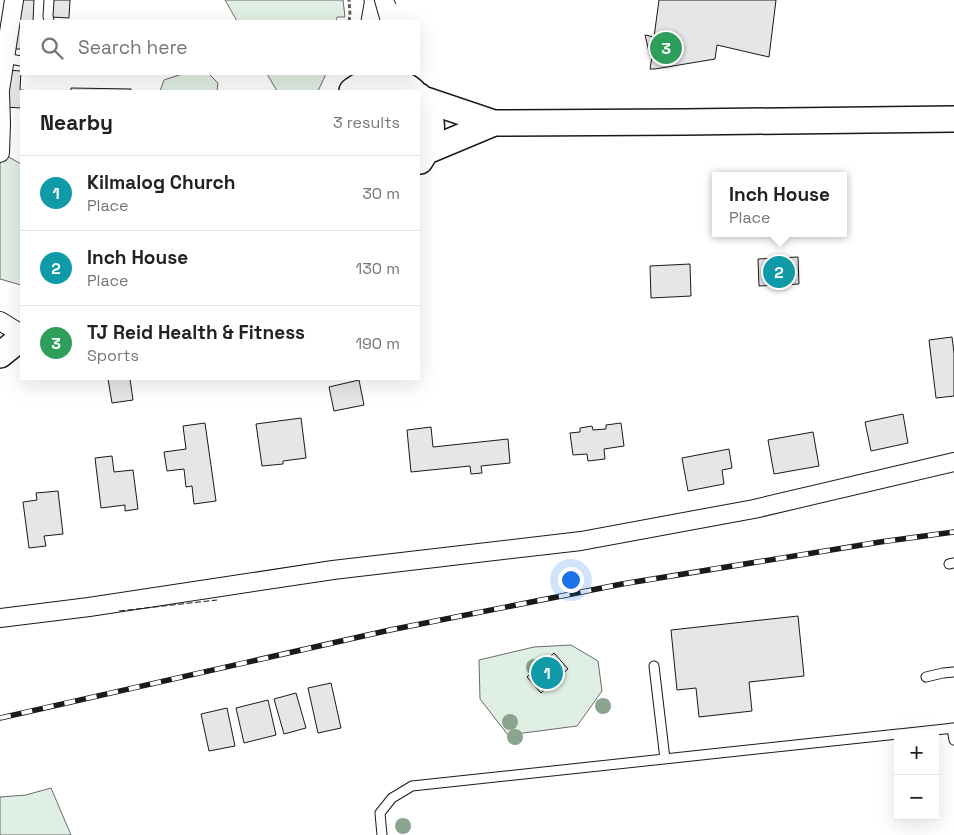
<!DOCTYPE html>
<meta charset="utf-8">
<style>
body{margin:0;font-family:"Space Grotesk",sans-serif;background:#f2f2f2;color:#222}
.controls{position:absolute;right:15px;bottom:15px;display:grid;overflow:hidden;border-radius:0px;box-shadow:0 5px 20px #0002}
.controls button{width:45px;height:45px;display:grid;place-items:center;padding:0;border:0;border-bottom:1px solid #e0e0e0;background:#fff;color:#222;font:25px sans-serif}
.you{position:absolute;left:570px;top:579px;width:18px;height:18px;margin:-12px;border:4px solid #fff;border-radius:50%;background:#1a73e8;box-shadow:0 0 0 8px #1a73e833}
.badge{display:grid;place-items:center;width:32px;height:32px;border-radius:50%;background:#ea580c;color:#fff;font-size:16px;font-weight:700}
.pin{position:absolute;translate:-50% -50%;border:2px solid #fff;box-shadow:0 1px 5px #0006}
.popup{position:absolute;left:712px;top:172px;width:135px;height:65px;box-sizing:border-box;display:grid;place-content:center;border-radius:0px;background:#fff;filter:drop-shadow(0 1px 4px #0005);font-size:16px;white-space:nowrap;color:#767676}
.popup b{font-size:19px;color:#222}
.popup::after{content:'';position:absolute;left:50%;top:100%;margin-left:-10px;border:10px solid transparent;border-top-color:#fff}
.list{margin:0;padding:0;list-style:none}
h2{display:flex;justify-content:space-between;align-items:center;height:65px;margin:0;padding:0 20px;font-size:21px}
h2 small{font-size:16px;font-weight:400;color:#767676}
.list li{display:grid;grid-template-columns:32px 1fr auto;gap:15px;align-items:center;box-sizing:border-box;height:75px;padding:0 20px;border-top:1px solid #e0e0e0}
.list b{display:block;font-size:19px;white-space:nowrap}
.list p{margin:0;font-size:16px;white-space:nowrap;color:#767676}
.list em{font-size:16px;font-style:normal;color:#767676}
.icon{flex:none;width:28px;height:28px;fill:none;stroke:currentColor;stroke-width:2;stroke-linecap:round;stroke-linejoin:round}
.map{position:relative;flex:none;width:954px;height:835px;overflow:hidden}
.search{position:absolute;background:#fff;box-shadow:0 5px 20px #0002;left:20px;top:20px;width:400px;height:55px;display:flex;align-items:center;gap:12px;box-sizing:border-box;padding:0 18px;border-radius:0px;color:#767676;font-size:19px}
.panel{position:absolute;background:#fff;box-shadow:0 5px 20px #0002;left:20px;top:90px;width:400px;height:290px;border-radius:0px}
.map>svg:first-child{display:block}
.green{fill:#e0efe3;stroke:#6a6a6a}
.building{fill:#e6e6e6;stroke:#1a1a1a}
.lines{fill:none;stroke-linecap:round;stroke-linejoin:round}
.service-casing{stroke:#1a1a1a;stroke-width:11}
.minor-casing{stroke:#1a1a1a;stroke-width:20}
.secondary-casing{stroke:#1a1a1a;stroke-width:28}
.path{stroke:#5f5f5f;stroke-width:3;stroke-dasharray:4 2.5;stroke-linecap:butt}
.service{stroke:#fff;stroke-width:9}
.minor{stroke:#fff;stroke-width:18}
.secondary{stroke:#fff;stroke-width:25}
.rail-casing{stroke:#1a1a1a;stroke-width:5.5}
.rail{stroke:#fff;stroke-width:4;stroke-dasharray:11;stroke-linecap:butt}
.fence{stroke:#1a1a1a;stroke-width:1;stroke-dasharray:6 2.5;stroke-linecap:butt}
.tree{fill:#8aa48f}
</style>
<div class="map">
<svg width="954" height="835" viewBox="0 0 954 835">
<rect width="100%" height="100%" fill="#fff"/>
<!-- green -->
<path class="green" d="M225 0H343L345 17H337L336 21H237Z
M182 74H209L218 83 217 91H160L164 80Z
M267 74H326L318 91H277Z
M0 152 21 164V285L0 279Z
M571 645 598 661 602 691 577 726 508 735 480 699 479 660 534 647Z
M51 788 71 835H0V797L26 795Z"/>
<!-- building -->
<path class="building" d="M16 0H34L33 21H21V49H13Z
M53 0H70L69 18 52 17Z
M659 0H776L769 57 717 45 715 59 655 69H650L652 56H650L645 35 654 37Z
M7 70 21 71 20 90 32 91H21V108L5 107Z
M71 88 131 89V91H71Z
M798 257 799 284 759 286 758 259Z
M690 264 691 296 651 298 650 266Z
M952 337 954 353V396L936 398 929 340Z
M108 379H130L133 400 112 403Z
M359 380 364 405 334 411 329 387Z
M903 414 908 443 871 451 865 422Z
M301 418 306 458 283 461V464L262 466 256 424Z
M205 423 216 501 194 504 192 486 186 487 184 469 167 471 164 452 186 449 183 426Z
M621 423 624 446 604 449 605 459 588 461 587 454 573 455 570 433 580 432V428L592 426 593 430 606 429V425Z
M431 427 433 447 508 439 510 463 481 466 482 473 471 474 470 466 411 472 407 430Z
M813 432 819 466 774 474 768 440Z
M729 449 732 468 722 470 724 484 688 491 682 458Z
M112 456 114 472 133 470 138 509 125 511V505L101 508 95 458Z
M58 491 63 534 44 536 46 546 29 548 23 502 37 500 36 493Z
M798 616 804 676 749 682 752 711 699 717 696 688 677 690 671 630Z
M554 653 568 669 541 693 527 677Z
M331 683 341 728 318 733 308 688Z
M296 693 306 728 284 734 274 699Z
M268 700 276 735 244 743 236 708Z
M227 708 235 746 209 751 201 714Z"/>
<g class="lines">
<defs>
<path id="service" d="M49 0 48 16 49 21
M369 0 375 21
M366 21 369 4
M5 58 21 61
M949 564 954 563
M654 666 665 759
M926 677 943 673 954 672
M952 728 954 740
M899 734 954 728
M382 835 380 813 392 798 412 786 898 734"/>
<path id="minor" d="M0 90 14 0
M0 93 1 123 0 153
M0 321 21 334
M0 618 89 607 333 570 581 541 754 509 954 462"/>
<path id="secondary" d="M352 91C369 77 395 76 413 91
M419 96C436 117 435 140 420 161
M420 98 494 123 685 122 954 119
M427 151 494 123
M0 355 21 338"/>
</defs>
<!-- service casing -->
<use href="#service" class="service-casing"/>
<!-- minor casing -->
<use href="#minor" class="minor-casing"/>
<!-- secondary casing -->
<use href="#secondary" class="secondary-casing"/>
<!-- path -->
<path class="path" d="M349 21 350 15 349 0"/>
<!-- service -->
<use href="#service" class="service"/>
<!-- minor -->
<use href="#minor" class="minor"/>
<!-- secondary -->
<use href="#secondary" class="secondary"/>
<defs>
<path id="rail" d="M0 718 390 630 622 584 880 542 954 532"/>
</defs>
<!-- rail casing -->
<use href="#rail" class="rail-casing"/>
<!-- rail -->
<use href="#rail" class="rail"/>
<!-- fence -->
<path class="fence" d="M394 0 396 4
M119 611 217 600"/>
</g>
<!-- trees -->
<g class="tree">
<circle cx="534" cy="667" r="8"/>
<circle cx="603" cy="706" r="8"/>
<circle cx="510" cy="722" r="8"/>
<circle cx="515" cy="737" r="8"/>
<circle cx="403" cy="826" r="8"/>
</g>
</svg>
<div class="controls">
<button>+</button>
<button>−</button>
</div>
<div class="you"></div>
<div class="pin badge" style="left:547px;top:673px;background:#0f9aa8">1</div>
<div class="pin badge" style="left:779px;top:272px;background:#0f9aa8">2</div>
<div class="popup"><b>Inch House</b>Place</div>
<div class="pin badge" style="left:666px;top:48px;background:#2e9e5b">3</div>
<div class="search"><svg class="icon" aria-label="search" viewBox="0 0 24 24"><circle cx="10" cy="10" r="6"/><path d="M15 15l6 6"/></svg>Search here</div>
<section class="panel">
<h2>Nearby<small>3 results</small></h2>
<ul class="list">
<li><span class="badge" style="background:#0f9aa8">1</span><div><b>Kilmalog Church</b><p>Place</p></div><em>30 m</em></li>
<li><span class="badge" style="background:#0f9aa8">2</span><div><b>Inch House</b><p>Place</p></div><em>130 m</em></li>
<li><span class="badge" style="background:#2e9e5b">3</span><div><b>TJ Reid Health &amp; Fitness</b><p>Sports</p></div><em>190 m</em></li>
</ul>
</section>
</div>
